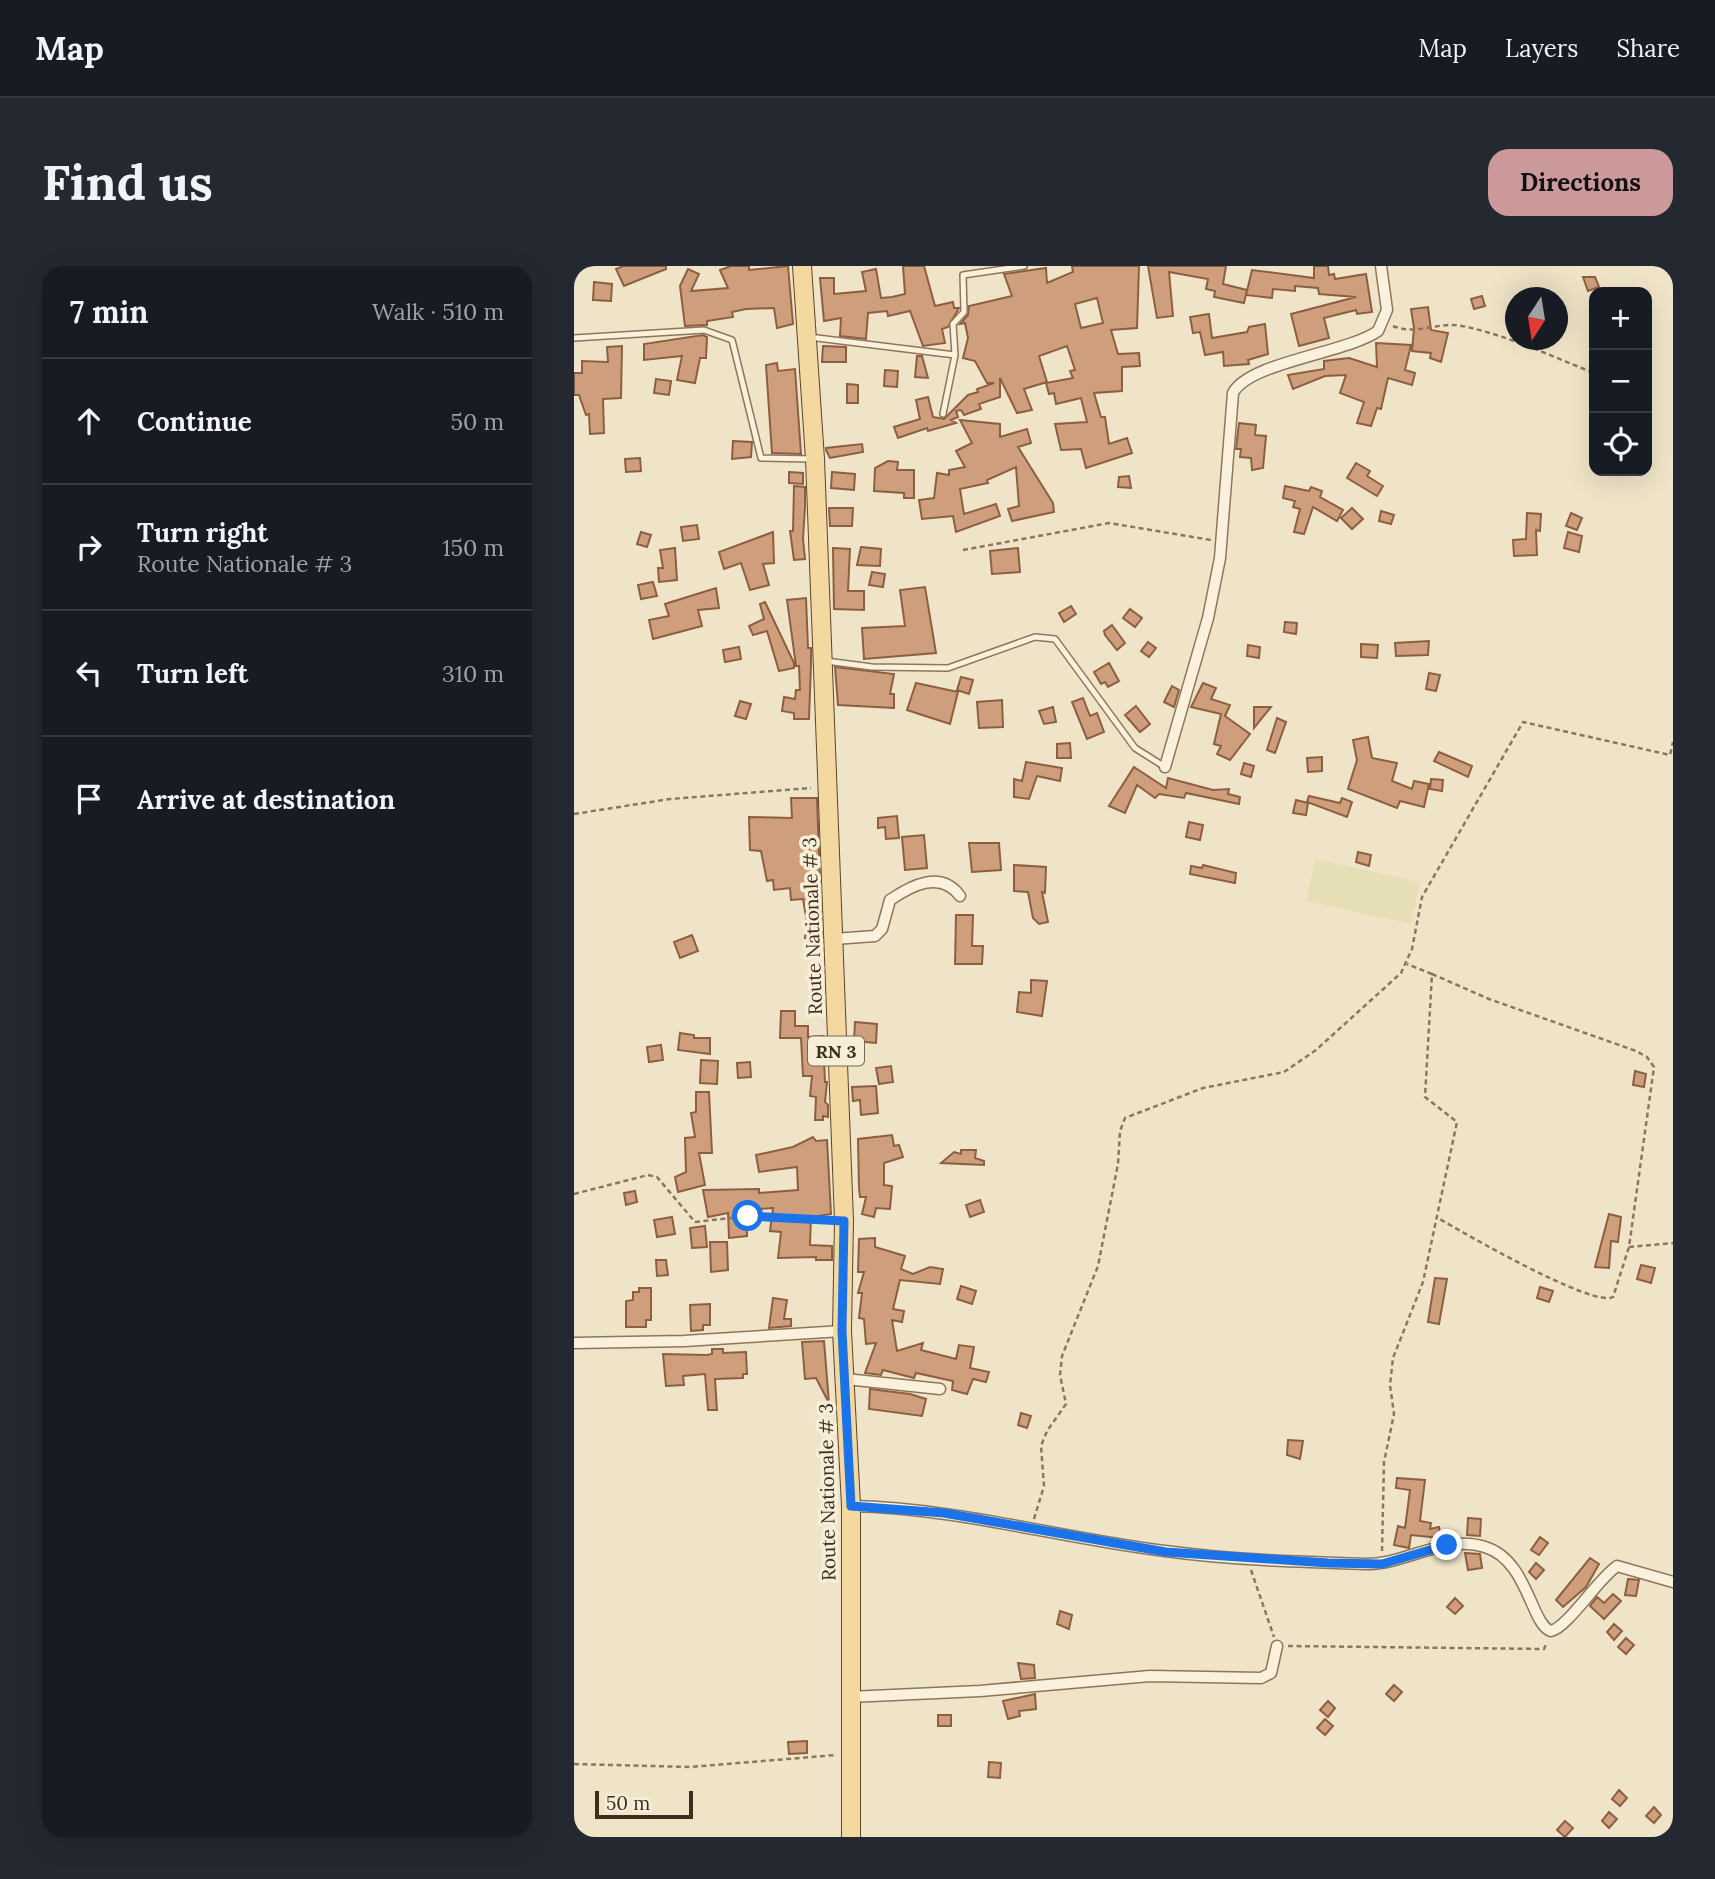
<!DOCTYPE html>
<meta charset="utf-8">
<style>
body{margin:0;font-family:Lora,serif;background:#242831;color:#f1f3f6}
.controls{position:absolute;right:21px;top:21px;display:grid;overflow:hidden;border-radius:14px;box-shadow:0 7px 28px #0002}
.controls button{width:63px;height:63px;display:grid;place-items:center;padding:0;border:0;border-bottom:2px solid #363941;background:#171b24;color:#f1f3f6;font:35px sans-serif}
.compass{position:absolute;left:931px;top:21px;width:63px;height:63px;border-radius:50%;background:#171b24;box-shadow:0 7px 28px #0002;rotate:192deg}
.scale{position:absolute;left:21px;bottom:18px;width:98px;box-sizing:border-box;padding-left:7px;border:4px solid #3d2e20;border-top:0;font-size:19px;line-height:24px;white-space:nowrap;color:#3d2e20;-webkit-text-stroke:5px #f7eed8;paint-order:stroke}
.stop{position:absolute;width:21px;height:21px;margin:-16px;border:5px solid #1a73e8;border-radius:50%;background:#fff}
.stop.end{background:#1a73e8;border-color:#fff;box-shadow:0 2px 7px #0008}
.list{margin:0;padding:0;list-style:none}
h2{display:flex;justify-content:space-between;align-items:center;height:91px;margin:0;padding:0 28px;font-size:30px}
h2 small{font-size:23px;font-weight:400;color:#9ea1a6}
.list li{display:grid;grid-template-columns:46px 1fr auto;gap:21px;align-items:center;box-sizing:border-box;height:126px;padding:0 28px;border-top:2px solid #363941}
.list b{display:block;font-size:26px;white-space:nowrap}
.list p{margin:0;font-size:23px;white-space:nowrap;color:#9ea1a6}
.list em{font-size:23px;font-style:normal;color:#9ea1a6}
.icon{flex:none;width:38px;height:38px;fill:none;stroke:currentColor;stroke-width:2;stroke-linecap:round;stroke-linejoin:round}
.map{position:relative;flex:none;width:1099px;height:1571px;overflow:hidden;border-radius:21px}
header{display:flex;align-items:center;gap:42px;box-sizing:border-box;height:98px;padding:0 35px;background:#171b24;border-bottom:2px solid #363941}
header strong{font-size:33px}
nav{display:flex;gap:38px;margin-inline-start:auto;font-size:24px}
.intro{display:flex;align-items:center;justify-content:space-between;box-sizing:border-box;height:168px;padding:0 42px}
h1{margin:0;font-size:49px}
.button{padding:18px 32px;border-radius:21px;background:#cc999b;color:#111;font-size:24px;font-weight:700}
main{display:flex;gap:42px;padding:0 42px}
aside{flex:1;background:#171b24;border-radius:21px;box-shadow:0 7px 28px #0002}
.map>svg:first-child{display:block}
.farmland{fill:#e6deb5}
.building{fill:#cf9f7d;stroke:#8d5f41;stroke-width:2;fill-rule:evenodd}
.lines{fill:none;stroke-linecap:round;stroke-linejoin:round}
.service-casing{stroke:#8d765c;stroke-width:8}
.minor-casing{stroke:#8d765c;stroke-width:13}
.primary-casing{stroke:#5b4430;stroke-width:20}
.path{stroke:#8d765c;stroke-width:2.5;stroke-dasharray:5 3.5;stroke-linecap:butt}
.service{stroke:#faf1dc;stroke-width:5}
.minor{stroke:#faf1dc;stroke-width:10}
.primary{stroke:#f3d9a0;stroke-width:18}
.route{stroke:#1a73e8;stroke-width:9}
.labels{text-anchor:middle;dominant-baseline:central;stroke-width:7;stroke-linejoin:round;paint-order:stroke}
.shield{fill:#f7eed8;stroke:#756857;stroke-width:2}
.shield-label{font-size:18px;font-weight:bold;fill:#3d2e20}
.street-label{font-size:19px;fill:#3d2e20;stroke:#f7eed8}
</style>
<header>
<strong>Map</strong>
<nav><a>Map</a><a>Layers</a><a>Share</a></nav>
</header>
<div class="intro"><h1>Find us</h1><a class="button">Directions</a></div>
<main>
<aside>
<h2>7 min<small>Walk · 510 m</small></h2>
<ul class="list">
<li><svg class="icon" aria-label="ahead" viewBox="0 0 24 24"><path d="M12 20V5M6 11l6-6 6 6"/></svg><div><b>Continue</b></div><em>50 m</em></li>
<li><svg class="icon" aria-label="right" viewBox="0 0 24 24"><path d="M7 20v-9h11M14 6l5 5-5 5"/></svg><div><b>Turn right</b><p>Route Nationale # 3</p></div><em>150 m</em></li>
<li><svg class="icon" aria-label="left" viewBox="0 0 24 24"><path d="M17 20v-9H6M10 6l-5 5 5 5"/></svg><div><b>Turn left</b></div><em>310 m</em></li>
<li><svg class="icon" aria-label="arrive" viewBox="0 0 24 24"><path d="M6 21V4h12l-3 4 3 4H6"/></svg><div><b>Arrive at destination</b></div></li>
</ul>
</aside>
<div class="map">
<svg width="1099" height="1571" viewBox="0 0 1099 1571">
<rect width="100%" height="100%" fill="#f0e4c8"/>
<!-- farmland -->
<path class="farmland" d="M741 593 846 616 837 658 732 635Z"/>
<!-- building -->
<path class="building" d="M49 0H92V3L50 20 42 3Z
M157 0H175V4L214 0 219 58 203 62 200 42 172 43 158 46 159 51 133 55V59L111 60 106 20 114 3 125 8 117 25 154 22 146 4Z
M329 0H350L361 40 379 36 380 42H385L374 61 368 63 371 77 349 80 336 45 314 50 313 45 294 47 292 73 266 70 267 52 250 55 246 12H260V28L292 25 288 6 302 3 307 32 318 31 331 28Z
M498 0H565L563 62 537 64 544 88 565 87 566 100 548 101V125L520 127 527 151H531L535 178 553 172 558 187 512 202 507 183 487 184 481 158 513 156 507 132 482 138 480 127 475 128 472 117 499 112 496 105 501 104 493 80 465 90 473 116 450 123 458 144 443 147 426 112V131L405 138 407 143 390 149 387 144 382 145 384 151 377 154 382 157 354 165 353 162 324 172 320 161 346 153 342 134 354 131 359 151 370 153 394 129 404 126 403 123 420 117H413L401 95 389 92 394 72 391 57 386 58 394 49 395 40 438 30 430 8 472 2 473 17 499 6ZM523 32 529 57 507 62 501 38Z
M574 0H652L649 18 673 24 670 37 640 31 641 25 632 23 634 13 595 6 599 50 583 52Z
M740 0H754L755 9 760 8 761 13 792 8 798 46 783 48 782 44 750 52 755 72 725 80 717 48 782 31 745 28 744 22 721 20V25L699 23 698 32 672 29 678 4 740 12Z
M1009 11H1021L1025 21 1014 25Z
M20 16 38 18 37 35 19 34Z
M908 30 911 40 900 43 897 33Z
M854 41 857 64 874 67 867 96 856 92 857 87 838 85 840 62 837 43Z
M635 48 638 72 673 66 675 61 691 58 694 88 674 94 675 98 650 100 649 86 631 89 626 66 619 67 616 51Z
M129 69 133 71 132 92H126L121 117 103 114 108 90 70 94V78Z
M802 77 837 79 831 104 841 107 838 119 814 112 807 143 803 142 797 160 783 157 790 136 766 127 772 109 751 110 719 123 714 109 750 103V95L775 92 803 101Z
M48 80 47 132 29 133 30 167 16 168 15 148 12 149 5 129H0V107H8V95L34 96 33 81Z
M249 80 272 81V96H248Z
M343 90H348L354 112 341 111Z
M203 97 204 105 221 103 227 188 198 187 192 99Z
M311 104 324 105 323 121 310 120Z
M82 113 97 115 95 129 80 127Z
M273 118 284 119V137H273Z
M386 154 426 158V171L453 163 457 177 444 181 479 237 480 246 438 255 434 243 445 240 442 201 413 214 414 217 386 223 390 248 422 238 426 250 382 266 379 250 348 253 345 234 360 232 363 207 375 209V204L391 201 382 185 398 177Z
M665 157 682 159 681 169 692 170 689 202 678 204 677 192 666 191 667 183H662Z
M159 175 178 176 177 191 158 193Z
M288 178 289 186 256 192 252 184V182Z
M66 192 67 205 52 206 51 193Z
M314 195 324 196 323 204H340V232H330V227L300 225 301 202Z
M782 197 796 205 793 210 809 220 803 230 773 212Z
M215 206 229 207V218L215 217Z
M258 206 281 208 280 224 257 222Z
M555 210 557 222 544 221 545 211Z
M220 220 231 221V241L229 273 231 293 220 294 216 265H219Z
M711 220 735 225 737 221 748 225 746 231 769 244 763 255 739 241 730 268 720 266 726 243 719 241 721 235 709 232Z
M255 242H279L278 260H256Z
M778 242 789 253 778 263 767 252Z
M807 245 820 249 817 258 805 255Z
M953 247 967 248 966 265 962 264 963 289 940 290 939 274 952 273Z
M997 247 1008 252 1003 264 992 260Z
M123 259 125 273 109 275 107 261Z
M67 266 77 269 73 281 63 278Z
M199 266 200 297 189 298 195 319 176 324 167 297 150 303 145 286Z
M994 266 1008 270 1005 286 990 282Z
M287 281 307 283 306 300 283 299Z
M101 282 103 314 85 316 84 302H89L86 284Z
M259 282 276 283 274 325H290V344L260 343Z
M444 282 446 306 418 308 416 285Z
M298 306 311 308 309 321 295 319Z
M79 316 83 330 67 333 64 319Z
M351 321 362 387 290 393 288 362 331 360 326 324Z
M142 322 145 342 124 344 128 360 79 373 75 354 95 350 91 338Z
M232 332 234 382H237V398L235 453H220V447L208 445 210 431 221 433 222 424H226L225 400H222L213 334Z
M191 336 220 397V402L205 405 193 365 179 369 175 360 190 353 186 338Z
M497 340 502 348 490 356 485 347Z
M556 343 568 352 561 361 549 352Z
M711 356 723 357 722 368 710 366Z
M538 359 551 377 543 384 531 369 530 365Z
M855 375 854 389 822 390 821 377Z
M574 376 582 382 575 391 567 385Z
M787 378 804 379 803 392 787 391Z
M674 379 686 381 685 392 673 390Z
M165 381 167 393 151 396 149 384Z
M535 397 545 415 534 421 531 416 527 418 520 406Z
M261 401 320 408 316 428H320V442L264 439Z
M855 407 866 409 862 425 852 423Z
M387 411 399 414 395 428 383 424Z
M342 417 384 426 376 458 333 444Z
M629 417 642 422 637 433 656 439 651 450 676 468 656 494 643 488 647 480 640 478 647 448 617 441Z
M598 420 605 424 600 441 590 436Z
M509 432 516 450 523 447 530 466 513 473 498 436Z
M428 434 429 461 405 462 403 436Z
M166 435 177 438 172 453 161 450Z
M562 440 576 458 566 466 551 449Z
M479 441 482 456 470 458 465 445Z
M680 441H697L680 462Z
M703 452 712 456 701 487 693 484Z
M794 471 798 492 823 497 818 515 838 523 840 515 855 518 850 541 826 535 823 542 774 523 783 494 779 474Z
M496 477 497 492H483V478Z
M865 486 898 500 894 511 860 495Z
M748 491V505L734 506 733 492Z
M452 496 488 502 486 515 463 510 455 533 440 531V513L448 515Z
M670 497 680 500 677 511 667 508Z
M560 501 592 522 594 512 639 524 655 523 654 528 666 531 665 538 612 527 610 532 585 528 581 532 563 519 551 547 535 540Z
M857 513 869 514 868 525 856 523Z
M735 530 766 537 768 532 778 536 773 551 733 536Z
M217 532H243L248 673 231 672 233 656 229 633 217 634 216 622 200 624 199 614 193 615 187 585 176 584 175 551 218 552Z
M722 534 734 537 732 549 719 547Z
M323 550 325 572 312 573 311 561 304 562V552Z
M615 556 629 559 626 574 612 571Z
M350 569 353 602 331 604 328 571Z
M395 577H425L427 604 398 606Z
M784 586 797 589 795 600 782 596Z
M440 599 472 601 471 627 468 626 474 656 465 658 459 652 454 626 440 625Z
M629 599 662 607 661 617 616 608 617 600 628 602Z
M382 649H399L398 680H409L408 698H381Z
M118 669 124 685 106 692 100 676Z
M457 714 473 715 468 750 443 746 445 726 457 727Z
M207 745H221V760H234V771L249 770 251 816H253L251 836 254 839V851L249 850V854H241L242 831 236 830 238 810H229L227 772H206Z
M281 756 303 758 302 777 280 775Z
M106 767 120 769V772H136V788L104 784Z
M87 779 89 794 75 796 73 781Z
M127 794 144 795 143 818 126 817Z
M176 796 177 811 164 812 163 797Z
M317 800 319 816 305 818 302 802Z
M1061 805 1072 808 1070 821 1059 819Z
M302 820 304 847 287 849 286 834 279 835 278 821Z
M122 826H135L138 887H125L131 919 104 926 101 911 112 906 111 872 121 871 117 847 122 846Z
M318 869 320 880 325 879 329 891 310 897V919L318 920 316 943 302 942 300 951 288 948 292 931H286L285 922 284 873Z
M239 871 242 875 253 874 257 948 237 951 236 979 258 980V994H242V991L204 992 207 966 196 965 199 942 172 944 173 970 155 972 154 947 134 951 129 924 185 923V927L224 924 223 901 185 906 182 889 219 881Z
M387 884H402L401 892 410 895V899L367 897 380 886 387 888Z
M61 925 63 936 52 939 50 927Z
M406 934 410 946 396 951 392 939Z
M1035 948 1047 951 1044 976 1037 975 1035 1002 1021 1001Z
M98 951 101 968 83 971 80 954Z
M131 960 133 981 118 982 116 962Z
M301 972V981L331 990 327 1003 339 1008 356 1001 369 1003 366 1018 326 1014 319 1043 330 1045 328 1056 318 1054 323 1085 349 1077 347 1084 382 1093 385 1079 400 1081 396 1102 415 1106 412 1116 399 1113 393 1128 378 1124 379 1115 342 1107 340 1112 309 1104 307 1109 291 1107 302 1077 292 1078 290 1053 285 1052 288 1027H284L290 1006H284L285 973Z
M136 976H153L154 1004 137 1006Z
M82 994H92L94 1009 83 1010Z
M1067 999 1081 1002 1077 1017 1063 1013Z
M861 1012 873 1013 865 1058 854 1056Z
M387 1020 402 1025 398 1038 383 1033Z
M966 1021 979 1025 975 1036 963 1032Z
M65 1022H77V1054H72V1061H52V1035L59 1034V1026H65Z
M199 1032 213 1034 210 1053H217V1060L195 1062Z
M136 1038V1059H129V1064L117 1065 116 1039Z
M250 1075 255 1137 242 1112 231 1113 228 1076Z
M138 1083H149V1087L172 1086 173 1108H169V1112L141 1113 143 1144H134L131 1108 109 1110 110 1119 92 1120 89 1088 133 1089 138 1088Z
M296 1123 336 1128 352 1133 348 1150 295 1143Z
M447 1147 457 1150 453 1162 444 1159Z
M714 1174 729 1175 726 1193 713 1189Z
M823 1212 851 1214 846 1255 857 1257 856 1263 865 1261 867 1272 837 1269 835 1282 820 1279 824 1260 831 1262 836 1224 822 1222Z
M894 1252 907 1253 906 1270 893 1269Z
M966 1271 974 1277 965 1289 957 1284Z
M891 1287 906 1288 908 1302 894 1304Z
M1016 1292 1025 1298 1012 1321 989 1341 982 1334Z
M962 1297 970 1304 962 1313 955 1306Z
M1054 1313 1065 1314 1062 1330 1051 1329Z
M1039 1328 1047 1335 1030 1353 1016 1340 1023 1331 1030 1337Z
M881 1332 889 1340 881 1348 873 1341Z
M486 1345 498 1349 495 1363 483 1358Z
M1040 1358 1048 1365 1040 1374 1033 1366Z
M1052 1372 1060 1379 1052 1388 1044 1381Z
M444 1397 460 1399 461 1412 447 1413Z
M820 1419 828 1426 820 1435 812 1428Z
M461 1428 462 1443 445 1445 446 1450 434 1453 429 1435Z
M754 1435 761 1442 754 1451 746 1444Z
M364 1449H377V1460H364Z
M751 1453 759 1460 751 1469 743 1462Z
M233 1475V1487L215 1488 214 1476Z
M415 1496 427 1497 426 1512 414 1511Z
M1045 1524 1053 1532 1046 1540 1038 1533Z
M1080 1541 1087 1549 1080 1557 1072 1550Z
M1035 1546 1043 1553 1035 1562 1028 1555Z
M991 1555 999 1562 991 1571 983 1564Z"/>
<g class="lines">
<defs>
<path id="service" d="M235 71 381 89
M0 72 130 64 158 74 187 192 239 193
M369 148 381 89 379 58 390 46 389 9 450 0
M252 395 298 401 374 402 461 371 481 373 561 482 591 501"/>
<path id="minor" d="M591 501 634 352 646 292 659 127C675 96 773 87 804 65L813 44 807 0
M260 673 301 670 308 663 316 634C338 619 367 604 386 630
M0 1077 110 1075 268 1065
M272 1113 366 1123
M277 1240C383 1242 486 1272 591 1285 658 1294 726 1296 793 1298 833 1298 871 1268 911 1281 954 1294 957 1359 977 1365 994 1361 1023 1314 1043 1300L1099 1316
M275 1431 406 1425 576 1410 687 1412 697 1407 703 1380"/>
<path id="primary" d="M228 0 241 193 270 955 268 1065 277 1240V1571"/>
</defs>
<!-- service casing -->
<use href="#service" class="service-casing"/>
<!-- minor casing -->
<use href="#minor" class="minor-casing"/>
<!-- primary casing -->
<use href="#primary" class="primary-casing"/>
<!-- path -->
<path class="path" d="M819 60C844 70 864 55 888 60 933 69 977 90 1020 107
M389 284 535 257 637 274
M0 548 96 533 237 522
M858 708 915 733 1062 785 1073 791 1080 801 1055 981 1039 1031C1019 1042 888 966 864 952
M0 928 74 909 83 911 121 956 174 950 256 955
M1055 981 1099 977
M460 1253 470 1220 467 1180 473 1165 492 1138 486 1109 488 1090 524 1000 544 898 546 865 551 852 629 822 710 806 742 784 827 707 838 683 848 631 949 456 1096 489 1099 476
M808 1285 810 1196 820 1148 816 1119 819 1092 849 1016 883 856 851 831 858 708 833 698
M677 1304 700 1371
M714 1380 970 1383 973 1376
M0 1498 116 1501 262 1489"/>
<!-- service -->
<use href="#service" class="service"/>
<!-- minor -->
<use href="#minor" class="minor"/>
<!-- primary -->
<use href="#primary" class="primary"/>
</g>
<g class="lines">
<!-- route -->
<path class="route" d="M174 950 270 955 268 1065 277 1240 370 1247 592 1286 754 1297 808 1298 873 1279"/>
</g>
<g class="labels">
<!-- shield labels -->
<rect class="shield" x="234" y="770.5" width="56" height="29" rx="5"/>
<g class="shield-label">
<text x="262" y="785">RN 3</text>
</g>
<!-- street labels -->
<g class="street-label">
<text transform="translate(238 660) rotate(-92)">Route Nationale # 3</text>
<text transform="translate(253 1226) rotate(-91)">Route Nationale # 3</text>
</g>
</g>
</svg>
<div class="controls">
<button>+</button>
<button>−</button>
<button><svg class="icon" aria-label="locate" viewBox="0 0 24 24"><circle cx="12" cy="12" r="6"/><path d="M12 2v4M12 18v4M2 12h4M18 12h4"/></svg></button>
</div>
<svg class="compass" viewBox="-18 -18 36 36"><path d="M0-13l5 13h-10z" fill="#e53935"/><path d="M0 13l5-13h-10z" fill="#9ea1a6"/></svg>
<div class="scale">50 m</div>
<div class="stop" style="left:174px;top:950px"></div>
<div class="stop end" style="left:873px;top:1279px"></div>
</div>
</main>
